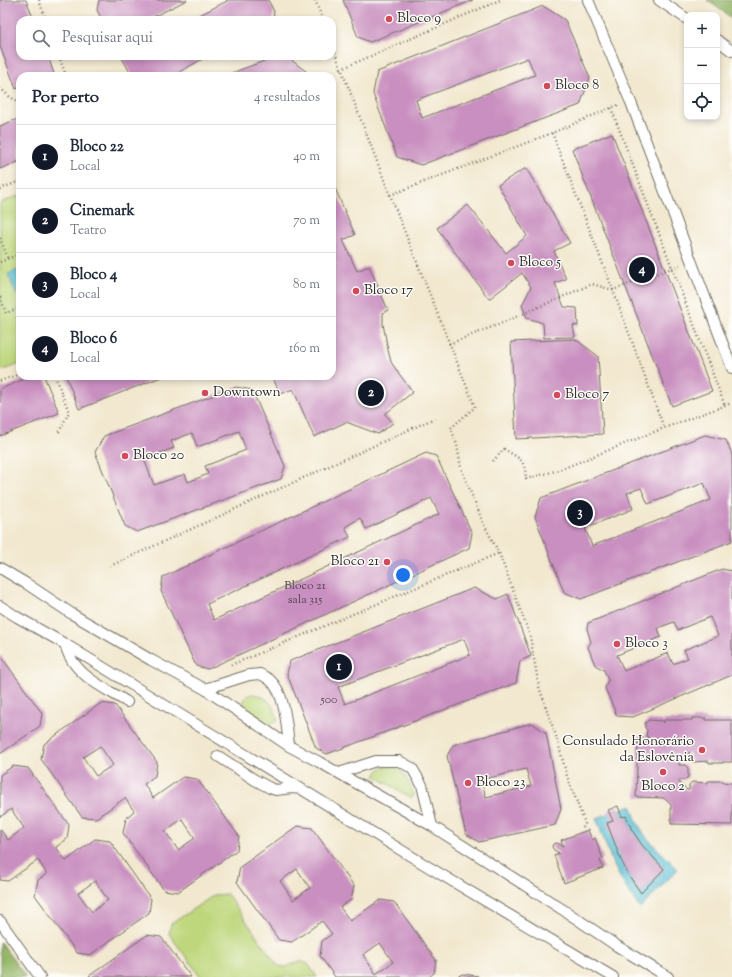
<!DOCTYPE html>
<html lang="pt">
<meta charset="utf-8">
<style>
body{margin:0;font-family:"Sorts Mill Goudy",serif;background:#f2f2f3;color:#1f2937}
.controls{position:absolute;right:12px;top:12px;display:grid;overflow:hidden;border-radius:8px;box-shadow:0 2px 6px #0003}
.controls button{width:36px;height:36px;display:grid;place-items:center;padding:0;border:0;border-bottom:1px solid #e0e1e3;background:#fff;color:#1f2937;font:20px sans-serif}
.you{position:absolute;left:403px;top:575px;width:14px;height:14px;margin:-10px;border:3px solid #fff;border-radius:50%;background:#1a73e8;box-shadow:0 0 0 6px #1a73e833}
.badge{display:grid;place-items:center;width:26px;height:26px;border-radius:50%;background:#111827;color:#fff;font-size:13px;font-weight:700}
.pin{position:absolute;translate:-50% -50%;border:2px solid #fff;box-shadow:0 1px 4px #0006}
.list{margin:0;padding:0;list-style:none}
h2{display:flex;justify-content:space-between;align-items:center;height:52px;margin:0;padding:0 16px;font-size:17px}
h2 small{font-size:13px;font-weight:400;color:#747a83}
.list li{display:grid;grid-template-columns:26px 1fr auto;gap:12px;align-items:center;box-sizing:border-box;height:64px;padding:0 16px;border-top:1px solid #e0e1e3}
.list b{display:block;font-size:15px;white-space:nowrap}
.list p{margin:0;font-size:13px;white-space:nowrap;color:#747a83}
.list em{font-size:13px;font-style:normal;color:#747a83}
.icon{flex:none;width:22px;height:22px;fill:none;stroke:currentColor;stroke-width:2;stroke-linecap:round;stroke-linejoin:round}
.map{position:relative;flex:none;width:732px;height:977px;overflow:hidden}
.search{position:absolute;background:#fff;box-shadow:0 2px 6px #0003;left:16px;top:16px;width:320px;height:44px;display:flex;align-items:center;gap:10px;box-sizing:border-box;padding:0 14px;border-radius:12px;color:#747a83;font-size:15px}
.panel{position:absolute;background:#fff;box-shadow:0 2px 6px #0003;left:16px;top:72px;width:320px;height:308px;border-radius:12px}
.map>svg:first-child{display:block}
.green{fill:#bed77b;stroke:#748153}
.forest{fill:#96b86b;stroke:#60724b}
.water{fill:#54bcd1;stroke:#40747e}
.building{fill:#c98fc0;fill-rule:evenodd}
.lines{fill:none;stroke-linecap:round;stroke-linejoin:round}
.lane-casing{stroke:#716d64;stroke-width:12}
.path{stroke:#716d64;stroke-width:2.5;stroke-dasharray:1 3;stroke-linecap:butt}
.lane{stroke:#fff;stroke-width:10}
.poi-dot{fill:#d1495b;stroke:#fdfcf7;stroke-width:1.5}
.labels{text-anchor:middle;dominant-baseline:central;stroke-width:3;stroke-linejoin:round;paint-order:stroke}
.number-label{font-size:12px;fill:#524450}
.poi-label{font-size:14px;fill:#2b2b2b;stroke:#fdfcf7;text-anchor:start}
</style>
<div class="map">
<svg width="732" height="977" viewBox="0 0 732 977">
<rect width="100%" height="100%" fill="#fdfcf7"/>
<filter id="ink" filterUnits="userSpaceOnUse"><feTurbulence type="fractalNoise" baseFrequency=".025" numOctaves="2"/><feDisplacementMap in="SourceGraphic" scale="8" xChannelSelector="R" yChannelSelector="G"/><feConvolveMatrix kernelMatrix="1 2 1 2 8 2 1 2 1" color-interpolation-filters="sRGB"/></filter>
<filter id="wash" filterUnits="userSpaceOnUse"><feTurbulence type="fractalNoise" baseFrequency=".012" numOctaves="4" result="noise"/><feDisplacementMap in="SourceGraphic" scale="16" xChannelSelector="R" yChannelSelector="G"/><feGaussianBlur stdDeviation="0.9" result="paint"/><feColorMatrix in="noise" values="0 0 0 0 0 0 0 0 0 0 0 0 0 0 0 0 0 1.4 0 .05"/><feComposite in="paint" operator="in"/></filter>
<g filter="url(#wash)">
<rect width="100%" height="100%" fill="#f2e8cf"/>
<!-- green -->
<path class="green" d="M20 195V364L0 371V203Z
M252 694C268 695 274 706 278 720L274 723 268 724 242 704 246 696Z
M383 767C386 767 390 767 393 767 405 769 410 786 414 796L411 798 375 776 378 771Z
M227 894 278 966 286 967 300 961 308 964 317 977H201L169 934 171 924 214 895Z"/>
<!-- forest -->
<path class="forest" d="M707 0H732V18Z
M0 942 26 977H0Z"/>
<!-- water -->
<path class="water" d="M20 269V293L16 294 8 274Z
M631 805 637 822 646 837 678 869 640 909 623 883 613 864 596 818 610 813 613 821 607 823 629 876 641 893 664 869 642 845 632 830 626 816 622 817 619 810Z"/>
<g id="blocks">
<!-- building -->
<path class="building" d="M0 0H26L34 20H20V56H48L54 74 49 76H20V87L16 89 0 46Z
M99 0H187L149 19 150 20H102L97 10Z
M226 0H268L274 11 273 20H190L227 1Z
M343 0H473L370 42 358 37Z
M543 6 565 20 590 78 580 105 421 165 397 157 373 94 377 72ZM528 58 535 75 422 118 416 100Z
M121 56H208L172 76H132Z
M278 56H286L307 72 309 76H223Z
M20 118V161L0 169V126Z
M612 133 712 391 672 406 572 149Z
M526 168 570 243 554 251 566 279 555 283 564 307 577 308 578 326 573 325 575 337 544 338 543 323 527 318 522 305 531 287 522 273 489 299 437 228 468 205 506 253 527 236 498 185Z
M332 181 355 235 343 240 357 271 369 266 388 310 383 313V324L388 350 391 362 399 374 413 392 385 414 393 423 378 434 346 422 314 437 293 389 280 394 272 376H332Z
M575 339 598 356 603 434 516 439 511 342Z
M33 376H44L59 413 0 436V389Z
M66 376H164L79 409Z
M236 387 252 390 285 466 281 479 137 532 125 526 95 452 104 436ZM239 431 246 450 205 466 208 474 188 482 185 474 154 485 144 459 174 448 171 441 192 433 197 447Z
M705 435 726 440 732 454V541L581 599 564 592 535 517 541 498ZM704 483 711 500 592 546 585 528 633 509 627 493 641 488 648 504Z
M426 453 436 456 472 533 469 548 208 669 196 666 161 591 163 577ZM431 498 439 514 214 620 207 604 350 537 345 527 360 518 366 529Z
M722 569 732 571V675L633 717 617 716 605 688 608 680 604 670 595 665 588 647 591 642 587 629 588 623ZM710 617 718 636 684 650 688 658 673 664 668 653 624 671 617 655 661 637 658 628 674 622 678 630Z
M474 588 497 599 508 594 531 656 520 661 516 683 327 754 316 748 287 674 290 661ZM464 639 470 655 345 704 338 687Z
M0 655 42 713 40 726 0 754Z
M101 703 115 705 157 762 155 776 144 784 153 798 183 777 197 779 239 836 237 850 178 892 164 890 123 833 126 818 134 811 125 798 96 818 82 817 41 759 44 744ZM100 746 113 765 96 776 83 757ZM182 819 195 838 178 850 165 831Z
M692 718H706V720H732V762H723V763H709V761L693 762 689 758 690 753H687L679 761V765H685L688 768V777L684 780H679V783L687 790H689V785L692 782 708 783V781H723V782L732 783V825L671 824V805L664 798 636 797 638 738H648V737L646 736 647 730 645 728V723L649 720 663 721V723H664V720H692Z
M532 723 546 733 561 809 555 825 479 842 466 834 447 756 453 745ZM526 769 531 786 486 797 481 780Z
M13 766 28 768 69 825 67 839 56 847 66 861 95 839 110 841 151 899 149 913 90 955 77 953 35 895 38 880 47 874 38 860 8 881 0 880V829L8 840 24 828 11 809 0 817V775ZM95 881 108 900 92 912 78 893Z
M618 806 622 817 626 816 632 830 642 845 664 869 641 893 629 876 621 860 607 823 613 821 608 810Z
M297 826 312 828 354 886 351 900 340 907 350 921 380 900 394 902 436 960 434 973 429 977H335L320 956 322 941 332 934 322 921 292 942 279 940 237 882 240 867ZM297 869 310 888 293 900 280 881ZM380 943 393 962 376 974 363 955Z
M588 830 592 840 595 838 603 859 600 860 603 868 564 883 554 855 559 853 554 850 552 847 553 844 557 843 563 846 561 840Z
M147 935 161 937 191 977H146V976L145 977H89V976Z
M462 974 478 976V977H457Z"/>
</g>
</g>
<g filter="url(#ink)">
<use href="#blocks" fill-opacity="0" stroke="#716d64" stroke-width="1"/>
<g class="lines">
<defs>
<path id="lane" d="M588 0 632 105 732 368
M659 0 687 19
M717 40 732 51
M0 568 27 584 72 614 151 660 205 689 289 746 319 762 432 826 568 913 617 946 668 977
M0 606 17 617 65 644 427 866 613 977
M65 644C66 647 67 651 69 655 80 678 107 689 127 702
M205 689 249 675 260 674C264 676 268 678 271 681 285 693 287 728 289 746
M218 756 255 780 270 788 276 790 292 788 301 789
M339 773 376 761H399L412 768 422 785 432 826
M0 921 40 977"/>
</defs>
<!-- lane casing -->
<use href="#lane" class="lane-casing"/>
<!-- path -->
<path class="path" d="M39 0 46 20
M315 0 323 20
M332 45 390 195 475 407 451 428 457 445 461 468 484 525 499 553 530 636 539 687 557 739 567 776 583 818 585 824 583 828
M59 56 66 76
M341 69 500 0
M0 88 10 97 19 102 20 101
M611 108 725 406
M552 133 613 290 664 428
M0 189 20 181
M390 195 552 133 618 105
M0 238 8 259
M0 262 20 254
M0 297 6 313 20 308
M449 344 497 325 592 284 613 290 680 265
M55 376 69 412 58 434
M0 381 20 374
M493 461 504 449C520 459 525 459 526 479L559 470 664 428 732 403
M110 566 435 418
M231 665 499 553"/>
<!-- lane -->
<use href="#lane" class="lane"/>
</g>
</g>
<!-- markers -->
<g class="poi-dot">
<circle cx="389" cy="19" r="4"/>
<circle cx="547" cy="86" r="4"/>
<circle cx="511" cy="263" r="4"/>
<circle cx="356" cy="291" r="4"/>
<circle cx="205" cy="393" r="4"/>
<circle cx="557" cy="395" r="4"/>
<circle cx="125" cy="456" r="4"/>
<circle cx="387" cy="562" r="4"/>
<circle cx="617" cy="644" r="4"/>
<circle cx="702" cy="750" r="4"/>
<circle cx="663" cy="772" r="4"/>
<circle cx="468" cy="783" r="4"/>
</g>
<g class="labels">
<!-- number labels -->
<g class="number-label">
<text x="305" y="586">Bloco 21<tspan x="305" dy="14">sala 315</tspan></text>
<text x="329" y="700">500</text>
</g>
<!-- poi labels -->
<g class="poi-label">
<text x="397" y="19">Bloco 9</text>
<text x="555" y="86">Bloco 8</text>
<text x="519" y="263">Bloco 5</text>
<text x="364" y="291">Bloco 17</text>
<text x="213" y="393">Downtown</text>
<text x="565" y="395">Bloco 7</text>
<text x="133" y="456">Bloco 20</text>
<text x="379" y="562" text-anchor="end">Bloco 21</text>
<text x="625" y="644">Bloco 3</text>
<text x="694" y="742" text-anchor="end">Consulado Honorário<tspan x="694" dy="16">da Eslovênia</tspan></text>
<text x="476" y="783">Bloco 23</text>
<text x="663" y="787" text-anchor="middle">Bloco 2</text>
</g>
</g>
</svg>
<div class="controls">
<button>+</button>
<button>−</button>
<button><svg class="icon" aria-label="locate" viewBox="0 0 24 24"><circle cx="12" cy="12" r="6"/><path d="M12 2v4M12 18v4M2 12h4M18 12h4"/></svg></button>
</div>
<div class="you"></div>
<div class="pin badge" style="left:339px;top:667px">1</div>
<div class="pin badge" style="left:371px;top:393px">2</div>
<div class="pin badge" style="left:580px;top:513px">3</div>
<div class="pin badge" style="left:642px;top:270px">4</div>
<div class="search"><svg class="icon" aria-label="search" viewBox="0 0 24 24"><circle cx="10" cy="10" r="6"/><path d="M15 15l6 6"/></svg>Pesquisar aqui</div>
<section class="panel">
<h2>Por perto<small>4 resultados</small></h2>
<ul class="list">
<li><span class="badge">1</span><div><b>Bloco 22</b><p>Local</p></div><em>40 m</em></li>
<li><span class="badge">2</span><div><b>Cinemark</b><p>Teatro</p></div><em>70 m</em></li>
<li><span class="badge">3</span><div><b>Bloco 4</b><p>Local</p></div><em>80 m</em></li>
<li><span class="badge">4</span><div><b>Bloco 6</b><p>Local</p></div><em>160 m</em></li>
</ul>
</section>
</div>
